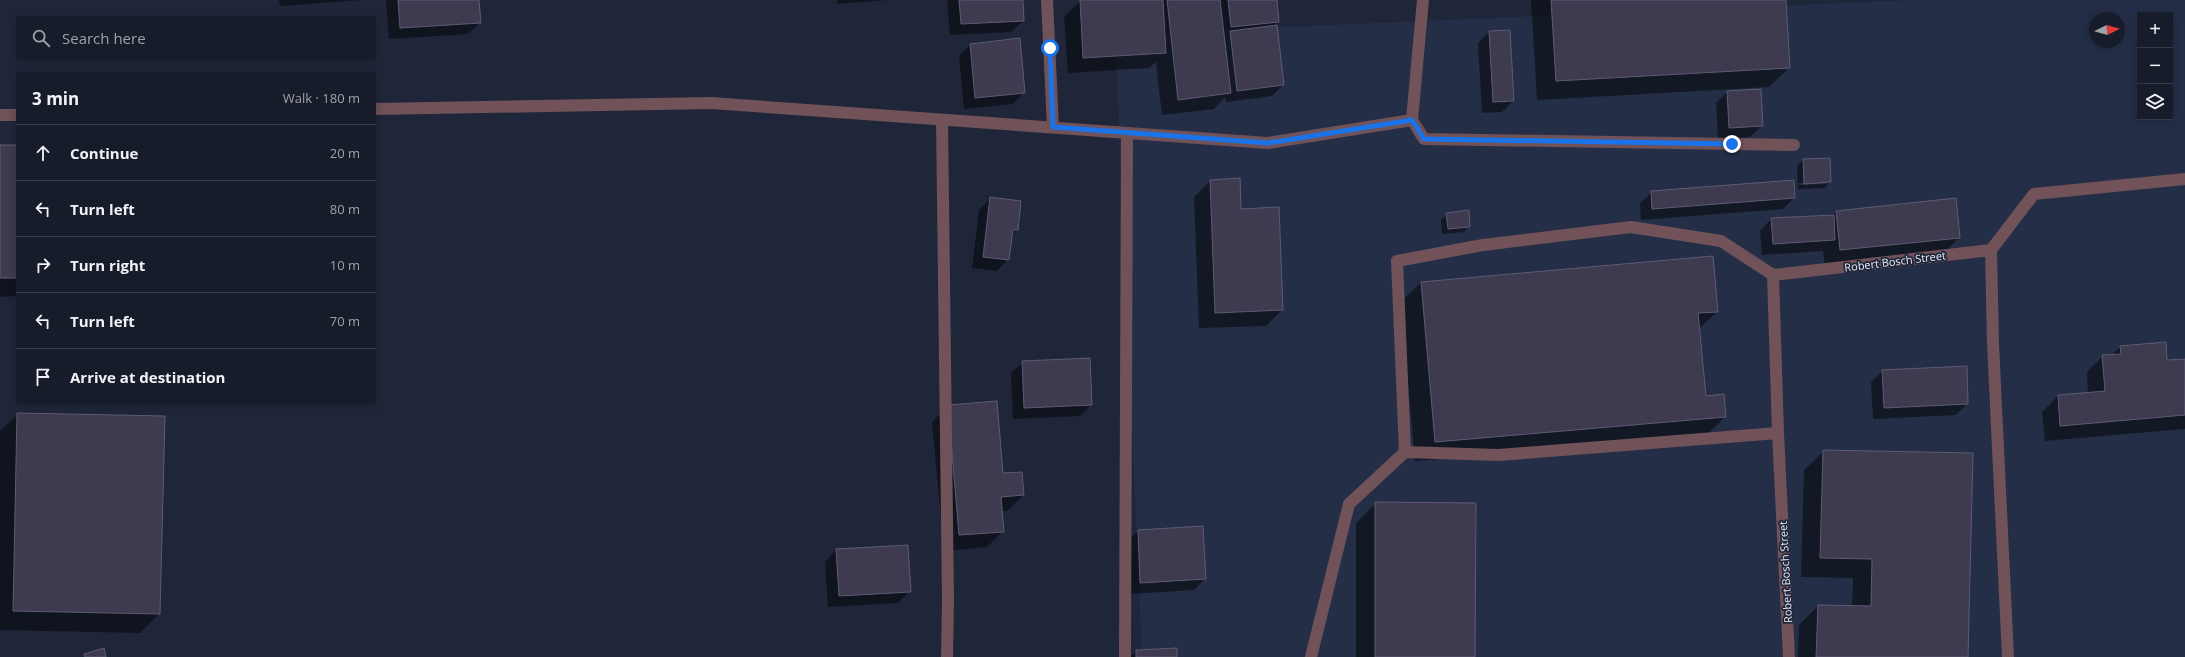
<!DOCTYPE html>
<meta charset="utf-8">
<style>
body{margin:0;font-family:"Open Sans",sans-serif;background:#242937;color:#f1f3f6}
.controls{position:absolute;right:12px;top:12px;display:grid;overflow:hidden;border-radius:0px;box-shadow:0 2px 10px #0003}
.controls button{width:36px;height:36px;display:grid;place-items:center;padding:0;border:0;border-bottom:1px solid #363a47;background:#171c2b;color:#f1f3f6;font:20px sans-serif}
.compass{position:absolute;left:2089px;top:12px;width:36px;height:36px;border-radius:50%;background:#171c2b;box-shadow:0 2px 10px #0003;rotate:85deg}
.stop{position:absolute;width:12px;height:12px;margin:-9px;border:3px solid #1a73e8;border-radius:50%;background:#fff}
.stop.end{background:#1a73e8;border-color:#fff;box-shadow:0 1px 4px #0008}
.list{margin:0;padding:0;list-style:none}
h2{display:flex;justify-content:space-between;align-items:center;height:52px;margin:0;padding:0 16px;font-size:17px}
h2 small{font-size:13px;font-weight:400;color:#9ea1a9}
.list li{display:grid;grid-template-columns:26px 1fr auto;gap:12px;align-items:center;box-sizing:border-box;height:56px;padding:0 16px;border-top:1px solid #363a47}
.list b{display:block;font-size:15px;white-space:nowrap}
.list em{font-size:13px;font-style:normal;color:#9ea1a9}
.icon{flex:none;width:22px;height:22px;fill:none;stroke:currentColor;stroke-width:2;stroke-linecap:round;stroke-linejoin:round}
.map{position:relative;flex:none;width:2185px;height:657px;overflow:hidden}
.search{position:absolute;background:#171c2b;box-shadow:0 2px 10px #0003;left:16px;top:16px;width:360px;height:44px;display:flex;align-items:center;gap:10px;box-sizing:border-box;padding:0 14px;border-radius:0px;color:#9ea1a9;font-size:15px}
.panel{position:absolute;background:#171c2b;box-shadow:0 2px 10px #0003;left:16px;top:72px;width:360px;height:332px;border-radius:0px}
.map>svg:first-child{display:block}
.built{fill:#242e47;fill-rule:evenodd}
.shadow{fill:#0007;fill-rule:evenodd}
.building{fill:#3e3b51;stroke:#5e5b73}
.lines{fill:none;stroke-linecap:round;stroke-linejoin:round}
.street{stroke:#705258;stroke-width:12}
.route{stroke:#1a73e8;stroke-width:5}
.labels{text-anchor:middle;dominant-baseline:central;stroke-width:3.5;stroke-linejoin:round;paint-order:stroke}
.street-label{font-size:11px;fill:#e7ecf9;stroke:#1f2639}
</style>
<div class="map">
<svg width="2185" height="657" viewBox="0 0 2185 657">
<rect width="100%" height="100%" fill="#1f2639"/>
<!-- built -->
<path class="built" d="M1913 0H2185V657H1142L1115 34ZM2140 15H2170V117H2140ZM2095 18H2119V42H2095Z"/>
<!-- shadow -->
<path class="shadow" d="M279 0H361L280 6Z
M386 0H478L480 22 468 34 389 39Z
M837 0H887L837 4Z
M947 0H1022L1023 21 1011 32 950 35Z
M1099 0H1276L1278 21 1273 27 1283 85 1272 96 1226 102 1225 97 1214 109 1162 115 1156 62 1149 68 1068 73 1064 17 1080 1Z
M1531 0H1785L1789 68 1769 87 1537 100Z
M1489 32 1513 101 1502 112 1482 113 1478 43Z
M1019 39 1024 92 1013 104 964 109 959 56 970 45Z
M1727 92 1762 126 1750 137 1718 139 1716 103Z
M0 146H17V296L0 297Z
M1803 160 1830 182 1825 188 1798 189 1797 166ZM1826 182V184L1799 185V183Z
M1239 180 1240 210 1282 310 1266 326 1199 328 1194 197 1210 181Z
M1652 192 1794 198 1783 209 1641 220 1640 203Z
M991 198 1017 230 1012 235 1008 259 997 271 972 268 979 210Z
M1836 212 1959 238 1943 254 1825 266 1823 251 1762 255 1760 231 1771 219 1832 216Z
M1447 214 1469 226 1464 232 1442 234 1441 220Z
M1712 258 1717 312 1699 329 1705 397 1725 417 1705 437 1415 461 1401 302 1421 282Z
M2120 347 2166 361 2185 360V429L2045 441 2042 412 2058 396 2088 394 2087 372 2103 356 2112 355Z
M1023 362 1091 405 1080 416 1013 419 1011 373Z
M1966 367 1967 404 1956 415 1873 419 1871 382 1882 371Z
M948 406 1002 475 1023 495 1007 511H1001L1003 531 987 547 944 551 932 422Z
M18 414 159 614 140 633 0 630V431Z
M1824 451 1967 657H1798L1799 625 1818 606 1852 607 1853 578 1801 577 1804 470Z
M1376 503 1474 657H1356V523Z
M1202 528 1205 579 1194 590 1129 594 1127 542 1138 531Z
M907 546 910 591 898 603 828 607 825 562 836 550Z
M1176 649V657H1130L1136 651Z"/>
<!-- building -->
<path class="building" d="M398 0H479L481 23 400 28Z
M959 0H1023L1024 21 961 24Z
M1080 0H1163L1166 53 1083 58Z
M1167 0H1220L1231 93 1178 100Z
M1228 0H1277L1279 22 1231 27Z
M1551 0H1786L1790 68 1556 81Z
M1277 25 1284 85 1237 91 1230 31Z
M1510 30 1514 101 1493 102 1489 31Z
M1020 38 1025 93 975 98 970 44Z
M1761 89 1763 126 1729 128 1727 91Z
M0 145H17V278H0Z
M1830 158 1831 182 1804 184 1803 159Z
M1240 178 1241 209 1279 207 1283 310 1215 313 1210 180Z
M1794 180 1795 198 1652 209 1651 191Z
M990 197 1021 201 1018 230H1013L1009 260 983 257Z
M1956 198 1960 238 1840 250 1836 211Z
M1469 210 1470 227 1448 229 1446 213Z
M1834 215 1835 240 1773 244 1771 218Z
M1713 256 1718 312 1698 313 1706 396 1724 394 1726 417 1435 442 1421 282Z
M2166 342 2167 360 2185 359V415L2060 426 2058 395 2105 391 2102 355 2121 354 2120 346Z
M1090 358 1092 405 1024 408 1022 361Z
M1967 366 1968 404 1884 408 1882 370Z
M997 401 1003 473 1022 472 1024 495 1001 497 1004 532 959 535 948 405Z
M17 413 165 416 160 614 13 611Z
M1823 450 1973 453 1968 657H1816L1818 605 1871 606 1872 559 1820 558Z
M1375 502 1476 503 1475 657H1375Z
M1203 526 1206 579 1140 583 1138 530Z
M908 545 911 592 839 596 836 549Z
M104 648 106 657H85L84 654Z
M1177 648V657H1136V650Z"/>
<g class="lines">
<!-- street -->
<path class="street" d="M1047 0 1053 127
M1423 0 1412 120 1424 139 1794 145
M375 109 711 103 1268 143 1412 120
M0 115H17
M942 120 948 600 947 657
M1991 250 2034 194 2185 179
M1405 452 1499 455 1778 433
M1125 657 1127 133
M1311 657 1349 504 1405 452 1397 261 1483 245 1631 227 1721 241 1773 275
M1789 657 1778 433 1773 275 1991 250 1993 344 2008 657"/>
</g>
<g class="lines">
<!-- route -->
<path class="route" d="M1050 48 1053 127 1268 143 1412 120 1424 139 1732 144"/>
</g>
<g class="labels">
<!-- street labels -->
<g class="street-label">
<text transform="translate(1895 261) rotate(-7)">Robert Bosch Street</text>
<text transform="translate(1785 572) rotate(-93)">Robert Bosch Street</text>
</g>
</g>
</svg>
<div class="controls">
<button>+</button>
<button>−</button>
<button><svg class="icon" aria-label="layers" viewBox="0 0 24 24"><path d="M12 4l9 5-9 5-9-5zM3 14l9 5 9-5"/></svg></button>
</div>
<svg class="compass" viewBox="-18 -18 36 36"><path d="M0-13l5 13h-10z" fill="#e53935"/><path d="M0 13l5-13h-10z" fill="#9ea1a9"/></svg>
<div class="stop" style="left:1050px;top:48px"></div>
<div class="stop end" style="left:1732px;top:144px"></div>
<div class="search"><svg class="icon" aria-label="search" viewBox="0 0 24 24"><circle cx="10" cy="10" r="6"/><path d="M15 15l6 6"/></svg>Search here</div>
<section class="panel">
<h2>3 min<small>Walk · 180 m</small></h2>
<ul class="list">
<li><svg class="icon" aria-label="ahead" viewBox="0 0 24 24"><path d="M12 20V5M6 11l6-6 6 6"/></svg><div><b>Continue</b></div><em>20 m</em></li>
<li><svg class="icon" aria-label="left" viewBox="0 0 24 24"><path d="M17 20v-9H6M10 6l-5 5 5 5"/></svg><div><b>Turn left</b></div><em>80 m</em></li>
<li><svg class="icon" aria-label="right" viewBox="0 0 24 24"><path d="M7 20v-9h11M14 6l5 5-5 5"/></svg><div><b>Turn right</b></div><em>10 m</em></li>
<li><svg class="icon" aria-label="left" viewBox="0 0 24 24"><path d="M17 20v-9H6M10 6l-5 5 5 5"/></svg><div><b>Turn left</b></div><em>70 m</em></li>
<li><svg class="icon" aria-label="arrive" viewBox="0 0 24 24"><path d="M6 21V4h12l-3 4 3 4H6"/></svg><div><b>Arrive at destination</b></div></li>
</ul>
</section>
</div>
